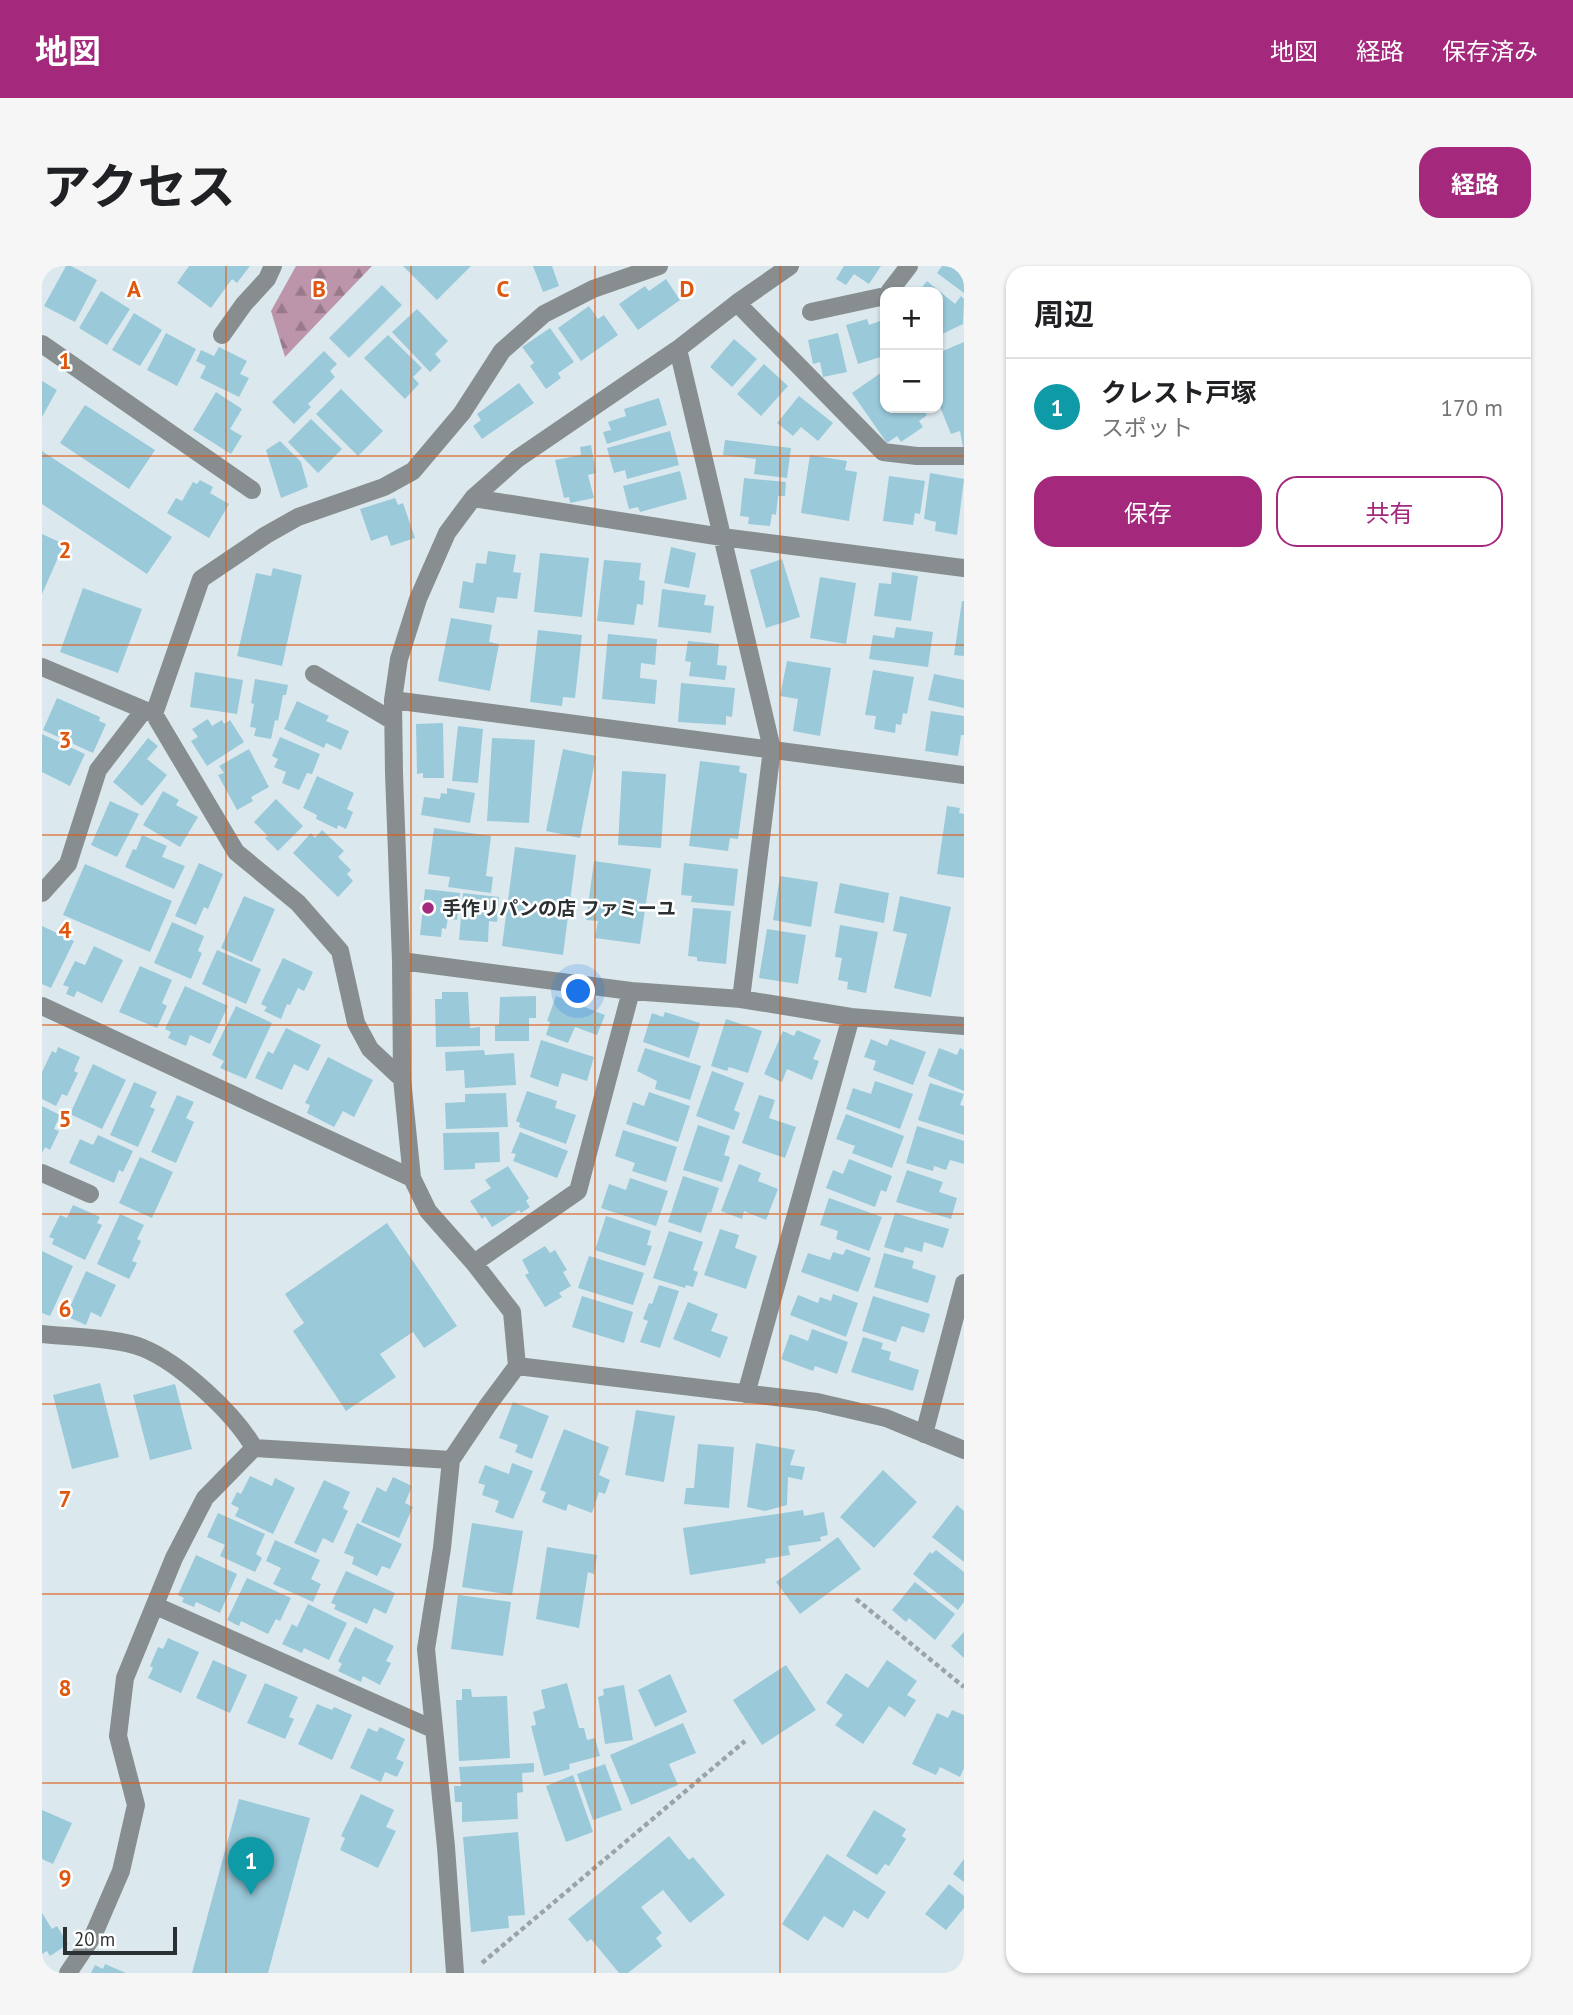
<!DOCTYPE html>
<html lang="ja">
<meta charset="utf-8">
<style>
body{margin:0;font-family:"PT Sans","Noto Sans JP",sans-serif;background:#f6f6f6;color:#202124}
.controls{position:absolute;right:21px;top:21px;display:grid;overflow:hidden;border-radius:14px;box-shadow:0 2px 5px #0004}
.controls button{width:63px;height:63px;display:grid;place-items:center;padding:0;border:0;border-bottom:2px solid #e0e0e0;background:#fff;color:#202124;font:35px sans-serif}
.scale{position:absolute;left:21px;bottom:18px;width:114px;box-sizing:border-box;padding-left:7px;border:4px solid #2b3133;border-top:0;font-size:19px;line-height:24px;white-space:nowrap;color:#2b3133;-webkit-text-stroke:5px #fff;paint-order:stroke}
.you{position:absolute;left:537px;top:726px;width:24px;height:24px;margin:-18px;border:5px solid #fff;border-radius:50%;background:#1a73e8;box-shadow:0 0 0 10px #1a73e833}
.badge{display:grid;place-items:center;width:46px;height:46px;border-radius:50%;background:#a4287c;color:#fff;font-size:23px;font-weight:700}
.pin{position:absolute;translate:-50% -58px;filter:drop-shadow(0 2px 4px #0008)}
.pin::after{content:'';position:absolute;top:37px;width:24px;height:21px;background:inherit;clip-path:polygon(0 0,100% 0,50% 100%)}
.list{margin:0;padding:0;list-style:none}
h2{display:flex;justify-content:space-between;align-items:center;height:91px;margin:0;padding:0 28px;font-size:30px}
h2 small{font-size:23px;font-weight:400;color:#757577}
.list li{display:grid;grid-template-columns:46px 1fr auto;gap:21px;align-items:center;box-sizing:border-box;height:98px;padding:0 28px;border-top:2px solid #e0e0e0}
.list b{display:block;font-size:26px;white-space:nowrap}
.list p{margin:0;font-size:23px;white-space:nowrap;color:#757577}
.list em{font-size:23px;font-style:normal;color:#757577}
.actions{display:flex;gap:14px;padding:21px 28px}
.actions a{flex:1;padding:16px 0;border:2px solid #a4287c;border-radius:21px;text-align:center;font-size:24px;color:#a4287c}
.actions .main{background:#a4287c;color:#fff}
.map{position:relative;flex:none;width:922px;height:1707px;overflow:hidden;border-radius:21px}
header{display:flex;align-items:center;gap:42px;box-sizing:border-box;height:98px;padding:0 35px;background:#a4287c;color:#fff}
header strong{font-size:33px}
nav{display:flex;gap:38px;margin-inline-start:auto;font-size:24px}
.intro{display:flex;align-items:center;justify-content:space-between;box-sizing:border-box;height:168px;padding:0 42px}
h1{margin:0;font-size:49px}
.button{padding:18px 32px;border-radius:21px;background:#a4287c;color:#fff;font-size:24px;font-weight:700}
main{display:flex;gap:42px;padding:0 42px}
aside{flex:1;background:#fff;border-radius:21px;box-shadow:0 2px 5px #0004}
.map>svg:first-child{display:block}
.forest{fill:url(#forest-firs)}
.building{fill:#9ac9da}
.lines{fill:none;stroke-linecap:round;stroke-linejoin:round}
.path{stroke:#99a4a8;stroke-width:4.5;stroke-dasharray:5 3.5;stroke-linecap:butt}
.minor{stroke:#888e90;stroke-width:18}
.grid{fill:none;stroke:#df570e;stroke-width:2;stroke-opacity:0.55}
.poi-dot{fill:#a4287c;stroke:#fff;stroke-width:2.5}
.labels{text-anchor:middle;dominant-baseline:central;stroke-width:5;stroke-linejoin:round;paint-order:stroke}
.poi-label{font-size:19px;font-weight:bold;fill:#2b3133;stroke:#fff;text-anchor:start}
.grid-label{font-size:23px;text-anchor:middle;font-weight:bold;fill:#df570e;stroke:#fff;stroke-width:5;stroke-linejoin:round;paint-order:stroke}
</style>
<header>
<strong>地図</strong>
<nav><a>地図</a><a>経路</a><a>保存済み</a></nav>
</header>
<div class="intro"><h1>アクセス</h1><a class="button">経路</a></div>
<main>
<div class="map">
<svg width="922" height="1707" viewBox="0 0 922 1707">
<defs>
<pattern id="forest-firs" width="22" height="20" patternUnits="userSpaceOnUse" patternTransform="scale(1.75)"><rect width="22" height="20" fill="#bc95aa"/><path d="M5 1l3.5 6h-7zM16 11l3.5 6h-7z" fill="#997a8b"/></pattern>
</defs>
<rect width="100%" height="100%" fill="#dbe9ee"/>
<!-- forest -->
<path class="forest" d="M254 0H330L243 91 229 45Z"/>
<!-- building -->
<path class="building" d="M24 0H29L55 14 33 56 2 40Z
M147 0H208L195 17 190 13 169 42 135 17Z
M361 0H429L395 34Z
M491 0H510L517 20 501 26Z
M802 0H839L827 18 812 8 804 19 794 13Z
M900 0H922V27L895 7Z
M624 13 638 34 596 64 577 38 603 20 607 25Z
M885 15 913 38 919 30 922 33 921 58 896 70V26H876Z
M340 19 360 39 307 92 287 72Z
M59 25 88 43 65 79 37 62Z
M547 40 556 53 562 49 576 69 539 95 516 62Z
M375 43 406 75 393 88 399 95 388 106 350 66Z
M92 47 120 64 98 100 70 84Z
M825 53 827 59 838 55 843 72V77L838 78 842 90 816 98 804 59Z
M508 62 532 96 516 107 519 112 504 123 488 100 492 97 480 81Z
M124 67 154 83 135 120 105 104Z
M796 67 805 106 781 111 778 96 771 98 766 74Z
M346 69 380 102 371 111 377 118 363 133 322 92Z
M692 73 715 93 690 121 668 101Z
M922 76V182H921L918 165 909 168 896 136V87Z
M177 81 205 95 198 108 207 112 197 131 158 112 164 100 154 95 159 84 172 90Z
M282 85 295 98 288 105 293 111 266 138 269 141 252 158 230 136Z
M722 98 746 120 719 150 695 128Z
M843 104V142H880L885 149 877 155 881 161 859 176 855 170 845 177 810 127Z
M0 115 15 124 0 151Z
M477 117 492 137 440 173 431 160 439 154 435 148Z
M299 123 341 165 316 190 274 148Z
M174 126 200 143 188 163 200 170 189 188 151 164Z
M757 130 791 157 776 175 759 161 751 170 735 157Z
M617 132 625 159 565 178 561 166 569 164 566 156 584 150 582 143Z
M43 139 113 184 87 223 18 177Z
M269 153 300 183 276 207 246 176Z
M628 165 637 199 585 213 583 204 572 207 565 182Z
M683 174 749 182 745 212 712 208 714 193 681 189Z
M238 175 259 196 266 221 239 232 224 184Z
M549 179 554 207 546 209 552 232 528 237 527 231 522 232 513 194 539 189 538 181Z
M0 185 130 271 105 308 0 238Z
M768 189 805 195 803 204 815 206 807 255 759 247Z
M638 205 645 233 598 246 596 241 587 243 581 220Z
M888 207 922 213 915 269 893 265 894 256 882 253Z
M847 210 883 215 878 248 873 247 871 259 841 255Z
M702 212 744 216 743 230H736L734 249 730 248 728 260 706 258 707 251 698 250Z
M158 214 171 221 168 227 187 238 167 272 125 247 134 232 140 235 151 216 155 218Z
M353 232 356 239 361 237 373 272 349 280 345 269 329 275 318 243Z
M0 268 22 278 0 328Z
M629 281 654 287 647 322 622 317Z
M446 285 474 289 471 306 479 307 475 333 455 331 452 347 417 342 421 315 431 317 434 297 444 298Z
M498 287 547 292 540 351 492 346Z
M740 293 758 351 724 362 708 304Z
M562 294 599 297 597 314 603 315 601 339 595 338 592 359 555 355Z
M231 302 260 309 240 400 195 390 214 307 229 310Z
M850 306 876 310 869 355 832 350 837 317 849 318Z
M778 311 814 317 804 378 768 372Z
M41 322 100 343 76 407 18 386Z
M620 323 664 329 662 339 672 340 669 367 616 361Z
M920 335H922V390L912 389Z
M409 352 450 359 447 376 457 378 448 425 396 415Z
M854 361 891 366 886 401 827 393 831 369 852 372Z
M496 364 540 369 533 432 521 431 520 440 488 436Z
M566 368 615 373 613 399 599 397 598 412 615 414 613 438 560 433Z
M646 375 677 378 675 399 685 400 683 414 647 410 649 396 643 395Z
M745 395 789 402 778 470 751 465 756 433 738 430Z
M831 404 872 411 865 448 861 447 859 459 854 458 853 467 832 463 834 450 823 449Z
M153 406 201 414 195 448 148 441Z
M892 408 922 414V442L886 434Z
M213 413 246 419 244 429H241L236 455 233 454 229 473 212 470 214 462 208 461 212 438 209 437Z
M639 417 693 422 690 451 684 450V459L636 456Z
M15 432 58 451 57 455 64 458 51 487 1 464Z
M255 435 287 450 284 455 307 465 299 484 284 477 282 482 242 463Z
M889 445 922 450V469H919L916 490 883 485Z
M166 453 170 460 180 454 182 458 188 454 202 476 165 500 149 475 156 471 150 463Z
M401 457 402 512H381V507L375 508 374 458Z
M416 460 441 463 436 517 410 515Z
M0 468 43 488 28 520 0 506Z
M238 471 278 488 270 508 265 507 257 524 240 517 244 506 232 501 236 493 230 490Z
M106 472 116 480 105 493 125 509 100 540 71 516Z
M450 472 493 474 487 557 445 555Z
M207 483 227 521 209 531 211 535 195 544 176 509 182 507 177 500Z
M521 483 554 490 538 572 504 565Z
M658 495 698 500 697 506 705 508 696 573 688 572 686 585 647 580Z
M580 505 624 508 619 582 576 579Z
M275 510 312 527 305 543 311 546 304 563 296 559 295 563 274 553 275 549 261 542Z
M405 522 433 527 428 557 379 549 382 531 398 533 399 527 405 528Z
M121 525 137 534 134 539 156 551 138 581 101 559Z
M234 533 261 560 236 585 223 572 226 570 212 556Z
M68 535 97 548 75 591 49 579Z
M905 540 918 542 917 547 922 548V612L895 608Z
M392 562 449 570 444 610 451 611 449 627 406 621 408 611 386 608Z
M280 564 302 585 296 591 309 604 305 608 311 615 296 631 251 587 269 567 273 572Z
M100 569 125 580 120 591 143 600 132 623 83 601 91 583 94 584Z
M473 581 534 589 521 689 460 680Z
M552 595 609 603 598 678 553 672 556 655 544 654Z
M157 597 181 608 166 643 162 641 154 659 133 650Z
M642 597 696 603 692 640 649 636 650 630 639 629Z
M43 598 130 635 108 686 21 649Z
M738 610 776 616 769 661 731 654Z
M798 617 847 627 842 657 792 647Z
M383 623 418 627 415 654 406 652 404 663 400 662 399 671 378 669Z
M421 627 457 631 455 656 447 655 446 676 417 674Z
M202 630 233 643 210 696 179 682Z
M858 630 909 641 889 731 852 722 865 668 851 665Z
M651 642 689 645 684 698 655 695V691L646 690Z
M130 656 162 670 156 685 160 687 149 713 112 697Z
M798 659 836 666 824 727 805 723 806 716 796 714 800 692 793 691Z
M0 660 32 675 9 722 0 718Z
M725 663 764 669 756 718 717 712Z
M52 680 81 694 60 737 35 725 32 731 24 728 27 721 21 719 33 695 43 699Z
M175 684 219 703 204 738 160 718Z
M241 692 271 706 262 725 256 722 248 739 245 738 239 753 222 745 225 741 219 738Z
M98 700 130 714 120 737 125 740 115 762 77 746Z
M143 720 186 740 168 778 148 769 144 780 126 772 129 766 123 763Z
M400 726H426L428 762 438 761V780L394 781 393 733H400Z
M494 730V752H487V775H453V759H457L458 731Z
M514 730 563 749 555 769 533 761 526 777 504 769 508 756 505 755Z
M194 740 230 757 204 813 178 802 182 795 170 789Z
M623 746 658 757 647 792 601 776 610 747 621 751Z
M684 753 720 765 706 807 687 801 685 805 669 800Z
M244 762 279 779 266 805 252 798 240 824 213 812 226 785 231 788Z
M755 764 779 774 771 793 777 795 770 814 745 803 740 816 722 808 741 765 752 770Z
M829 773 845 780 848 773 884 786 871 819 831 804 834 795 822 791Z
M499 774 552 791 545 815 520 807 516 821 488 811Z
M16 781 38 791 32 805 36 807 25 830 20 828 14 840 0 833V806L10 785 14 787Z
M603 782 659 800 648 834 613 823 615 815 595 805Z
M897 782 915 789 918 782 922 784V825L886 810Z
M442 784 443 789 472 787 474 819 423 822 422 804 404 805 403 786Z
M286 791 331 814 312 851 301 845 292 861 265 847 268 839 263 837Z
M51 798 84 814 60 863 28 848Z
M670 805 702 817 692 844 698 847 692 864 654 850Z
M833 815 871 828 858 863 804 843 811 822 829 828Z
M92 816 115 826 108 841 113 843 96 881 68 869Z
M888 817 922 828 918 839 922 840V869L876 854Z
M485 825 515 835 513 842 534 849 524 878 477 861 478 857 474 855Z
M607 826 648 840 636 876 584 858 591 836 602 840Z
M464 827 466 861 404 863 403 837 423 836V828Z
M135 829 152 836 144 852 152 856 134 897 109 886Z
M717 829 733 834 727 852 754 861 743 892 700 877Z
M0 840 18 849 12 863 17 865 8 884 3 881 0 887Z
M804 848 862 870 850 902 810 887 813 880 794 873Z
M656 859 688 870 682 889 688 891 680 916 641 904Z
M875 860 922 875V898L908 894 904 904 892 900 891 905 864 897Z
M581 864 635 881 624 916 590 905 593 897 573 890Z
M457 866 458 896 433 897V903L402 904 401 867Z
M478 866 526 885 515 912 471 895 474 888 469 887Z
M56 869 91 885 81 906 77 904 72 917 27 897 38 873 51 879Z
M98 891 131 906 110 952 77 937Z
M807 893 850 910 844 926 839 924 833 941 784 922 791 904 801 908Z
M697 898 719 907 716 915 736 923 724 954 702 945 700 953 679 945Z
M466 900 487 932 484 935 488 941 479 947 477 944 450 961 443 950 440 953 428 935 449 922 443 914Z
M865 904 901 916 897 926 915 932 909 953 854 936Z
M641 910 677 922 669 947 666 946 659 967 626 956Z
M588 912 626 925 614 960 559 942 567 918 584 924Z
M787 932 840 951 827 985 794 973 796 965 778 959Z
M31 939 58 951 55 957 60 959 43 994 10 978 12 973 7 971 18 949 25 952Z
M853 947 907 963 901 982 882 976 880 986 863 981 861 987 842 981Z
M78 948 102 959 95 973 99 975 90 995 95 997 87 1013 55 998Z
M564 950 609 965 605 979 610 980 603 1000 553 984Z
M345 957 415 1060 382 1082 371 1066 338 1088 354 1111 304 1145 251 1065 262 1057 243 1028Z
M678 963 697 969 693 982 715 990 704 1023 662 1009Z
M627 965 661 976 651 1004 656 1006 651 1021 644 1019 643 1022 611 1012Z
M503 980 508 987 513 984 525 1004 521 1006 529 1020 517 1027 520 1031 503 1041 483 1009 487 1007 480 994Z
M804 983 829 992 816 1026 759 1006 766 987 788 994 791 986 801 989Z
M0 985 31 1000 8 1050 0 1047Z
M842 987 872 995 870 1002 894 1010 886 1037 832 1021Z
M547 990 602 1007 591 1039 536 1022Z
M44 1005 74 1019 59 1051 49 1046 44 1059 24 1050Z
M617 1019 637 1025 618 1082 598 1076 606 1055 601 1053 607 1037 610 1038Z
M791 1028 816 1037 804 1071 748 1049 756 1029 776 1037 778 1031 789 1035Z
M540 1030 591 1046 582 1077 530 1061Z
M831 1030 888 1048 882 1067 860 1060 854 1076 820 1065Z
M646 1036 676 1048 669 1065 686 1071 678 1092 631 1073Z
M770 1063 806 1076 795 1108 773 1100 771 1105 739 1093 748 1068 766 1075Z
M821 1071 841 1077 839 1083 849 1086 847 1094 877 1104 871 1125 809 1106Z
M58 1117 77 1191 30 1203 11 1129Z
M133 1118 150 1183 108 1194 91 1129Z
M471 1136 507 1150 490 1193 473 1186 476 1179 457 1172Z
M594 1144 633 1150 622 1216 583 1209Z
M522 1163 567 1181 557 1209 568 1214 563 1228 557 1226 550 1247 526 1238 524 1245 500 1236 504 1226 498 1224Z
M714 1177 753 1184 748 1199 763 1201 760 1214 746 1211 745 1239 723 1245 705 1241Z
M656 1178 692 1181 687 1242 642 1238 644 1222H652Z
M470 1197 491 1205 471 1253 453 1246 457 1235 440 1229 443 1219 436 1217 443 1199 467 1208Z
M841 1204 875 1236 832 1282 798 1251Z
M208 1210 230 1220 233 1212 253 1222 231 1268 193 1250 197 1242 189 1238 195 1226 199 1228Z
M351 1211 370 1220 363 1237 371 1241 357 1272 319 1256 335 1221 344 1226Z
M282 1214 308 1226 301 1242 306 1245 291 1277 281 1272 274 1287 252 1277Z
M915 1239 922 1245V1296L890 1271Z
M761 1244 762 1250 782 1246 786 1269 778 1271 779 1275 746 1280 748 1289 723 1293 724 1297 648 1309 641 1262Z
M176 1247 223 1268 214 1288 220 1292 213 1306 178 1290 183 1279 165 1271Z
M315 1257 360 1278 348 1303 340 1300 335 1310 310 1298 312 1291 302 1287Z
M430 1257 481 1265 470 1329 420 1321Z
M796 1271 819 1303 758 1348 734 1316Z
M233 1274 278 1294 269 1313 279 1318 271 1336 231 1318 239 1302 224 1295Z
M505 1281 555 1289 552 1308 546 1306 537 1362 494 1353Z
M894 1284 922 1306V1336L916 1344 871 1308 888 1286 890 1288Z
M154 1289 195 1308 178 1347 154 1336 152 1341 140 1336 142 1332 136 1329Z
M304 1305 353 1327 344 1348 332 1342 325 1358 292 1343 294 1339 289 1337Z
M205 1312 249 1332 238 1355 234 1353 226 1368 199 1355 197 1360 185 1354Z
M873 1316 913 1348 893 1374 867 1352 864 1356 850 1344Z
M416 1329 469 1336 461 1390 409 1383Z
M266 1338 305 1357 287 1394 262 1382 260 1387 240 1378 250 1358 255 1361Z
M313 1361 352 1380 344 1395 349 1397 338 1419 321 1410 319 1416 296 1405 300 1398 296 1395Z
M922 1366V1392L909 1380Z
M126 1372 157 1386 139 1427 106 1412 111 1402 108 1400 116 1381 121 1383Z
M171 1394 205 1409 188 1447 154 1432Z
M845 1394 875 1415 865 1429 874 1434 863 1451 847 1440 821 1478 793 1459 801 1449 784 1437 804 1407 826 1422Z
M744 1399 774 1444 720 1479 691 1434Z
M628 1408 645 1446 613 1461 596 1424Z
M223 1417 256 1431 247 1451 252 1453 243 1473 205 1457Z
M525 1417 537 1462H542L545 1474 553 1472 558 1490 527 1498 528 1503 502 1510 489 1460 494 1459 491 1446 503 1442 499 1424Z
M582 1419 591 1474 563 1478 556 1431 562 1429 561 1423Z
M420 1423H429L430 1431 465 1430 468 1492 417 1495 414 1434H420Z
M275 1438 290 1444 292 1441 310 1449 290 1494 256 1478Z
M910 1444 922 1449V1502L918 1511 898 1501 894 1509 870 1498 895 1447 906 1452Z
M641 1457 654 1487 627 1498 636 1519 589 1539 568 1489Z
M338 1461 363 1473 354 1493 362 1496 355 1511 343 1506 339 1516 308 1502 326 1462 335 1466Z
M492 1497V1506L480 1507 481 1526 475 1527 476 1553 420 1556V1536H413L412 1520H419L417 1501Z
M563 1498 580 1544 551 1554 535 1508Z
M531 1509 551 1566 524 1576 504 1520Z
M319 1528 352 1544 344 1561 354 1565 336 1602 298 1584 303 1572 299 1570Z
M197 1533 268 1552 226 1707H150Z
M0 1544 30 1557 11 1598 0 1593Z
M832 1544 864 1563 860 1570 864 1573 847 1600 843 1598 835 1609 804 1590Z
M476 1566 483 1649 466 1650 467 1662 429 1666 421 1571Z
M627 1570 647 1594 651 1591 683 1629 648 1657 621 1624 599 1641 620 1667 614 1672 620 1680 586 1707H577L549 1673 545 1676 526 1653Z
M785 1588 844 1626 826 1653 812 1644 801 1662 782 1650 766 1675 740 1658Z
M922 1593V1616L911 1608Z
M907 1618 922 1630V1642L904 1664 883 1648Z
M0 1647 10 1663 15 1660 26 1678 8 1690 5 1685 0 1688Z
M63 1698 84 1707H49L53 1699 61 1703Z"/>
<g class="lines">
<!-- path -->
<path class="path" d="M814 1333 922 1421
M440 1697 703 1475"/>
<!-- minor -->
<path class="minor" d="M847 26 867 0
M695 37 841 186 875 190H922
M769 46 843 30
M180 69 202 38 225 13 231 0
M0 78 210 224
M636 83 730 483 699 733
M431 232 680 271 922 302
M0 401 112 448 194 586 256 637 298 685 314 757 328 783 360 813
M272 408 351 455
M351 434 922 509
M112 448 159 313 224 269 256 251 342 221 371 205 420 147 460 85 502 48 551 23 617 0
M0 627 26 598 56 504 102 444
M359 695 589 725 699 733 809 751 922 760
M0 740 370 912
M0 907 48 928
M432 997 536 925 589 725
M0 1068C27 1071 78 1072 101 1082 138 1097 193 1148 212 1182
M475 1100 775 1136 844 1152 922 1184
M704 1128 809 751
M882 1168 922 1017
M114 1340 391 1463
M26 1707 51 1670 79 1605 94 1539 76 1470 83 1412 132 1292 163 1232 212 1182 409 1194
M413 1707 404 1581 384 1383 400 1282 409 1194 446 1139 475 1100 470 1046 432 997 386 945 370 912 360 813 359 695 352 507 351 434 357 393 376 333 405 267 431 232 475 193 636 83 695 37 748 0"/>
</g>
<!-- grid -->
<path class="grid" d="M184 0V1707M369 0V1707M553 0V1707M738 0V1707M0 190H922M0 379H922M0 569H922M0 759H922M0 948H922M0 1138H922M0 1328H922M0 1517H922"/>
<!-- markers -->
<circle class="poi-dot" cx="386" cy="642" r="7"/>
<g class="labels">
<!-- poi labels -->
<g class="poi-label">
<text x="400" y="642">手作リパンの店 ファミーユ</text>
</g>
</g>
<g class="grid-label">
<text x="92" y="31">A</text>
<text x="277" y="31">B</text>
<text x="461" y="31">C</text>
<text x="645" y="31">D</text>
<text x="23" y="103">1</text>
<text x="23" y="292">2</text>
<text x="23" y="482">3</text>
<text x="23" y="672">4</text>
<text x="23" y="861">5</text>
<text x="23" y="1051">6</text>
<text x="23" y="1241">7</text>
<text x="23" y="1430">8</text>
<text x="23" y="1620">9</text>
</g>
</svg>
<div class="controls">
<button>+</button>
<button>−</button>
</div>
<div class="scale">20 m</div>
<div class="you"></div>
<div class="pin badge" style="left:209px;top:1629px;background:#0f9aa8">1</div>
</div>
<aside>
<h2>周辺<small></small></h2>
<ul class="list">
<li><span class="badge" style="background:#0f9aa8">1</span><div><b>クレスト戸塚</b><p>スポット</p></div><em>170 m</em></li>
</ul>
<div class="actions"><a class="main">保存</a><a>共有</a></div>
</aside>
</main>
